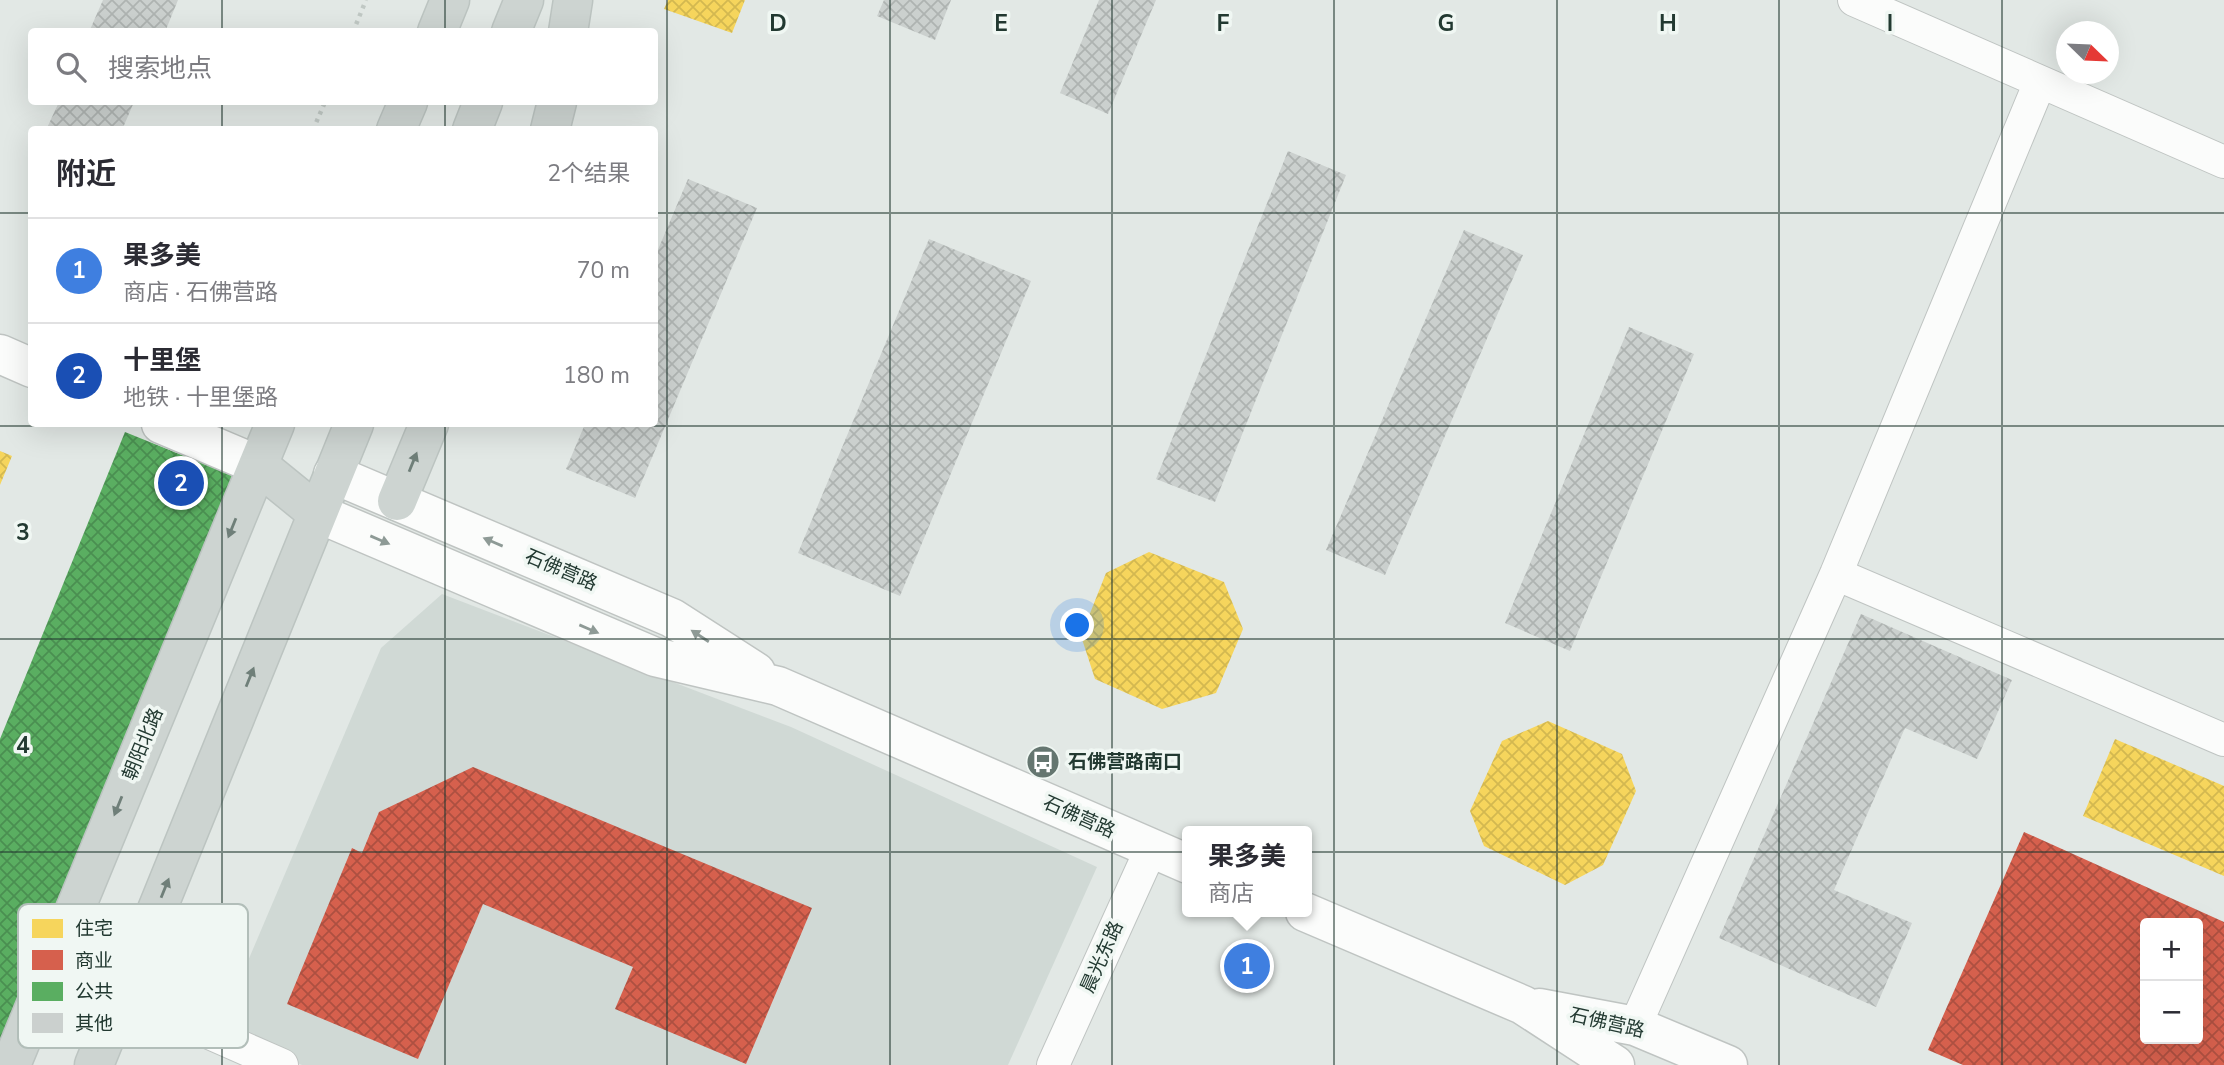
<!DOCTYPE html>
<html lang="zh">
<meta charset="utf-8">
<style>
body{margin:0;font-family:"Nunito Sans","Noto Sans SC",sans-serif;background:#f7f7f7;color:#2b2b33}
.controls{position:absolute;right:21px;bottom:21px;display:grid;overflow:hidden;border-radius:7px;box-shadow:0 7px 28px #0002}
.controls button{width:63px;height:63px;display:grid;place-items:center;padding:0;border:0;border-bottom:2px solid #e1e1e2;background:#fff;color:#2b2b33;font:35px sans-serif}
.compass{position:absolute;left:2056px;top:21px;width:63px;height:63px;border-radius:50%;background:#fff;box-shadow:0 7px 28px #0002;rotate:113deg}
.you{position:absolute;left:1078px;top:626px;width:24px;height:24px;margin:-18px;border:5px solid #fff;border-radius:50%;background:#1a73e8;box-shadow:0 0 0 10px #1a73e833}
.badge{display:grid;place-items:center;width:46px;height:46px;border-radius:50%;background:#657670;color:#fff;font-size:23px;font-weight:700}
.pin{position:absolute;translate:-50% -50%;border:4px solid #fff;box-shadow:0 2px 7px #0006}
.popup{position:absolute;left:1182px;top:826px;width:130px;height:91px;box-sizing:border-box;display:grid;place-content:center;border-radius:7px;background:#fff;filter:drop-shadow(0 2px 5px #0005);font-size:23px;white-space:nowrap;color:#7c7c81}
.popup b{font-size:26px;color:#2b2b33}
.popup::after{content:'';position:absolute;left:50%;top:100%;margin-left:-14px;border:14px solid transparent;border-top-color:#fff}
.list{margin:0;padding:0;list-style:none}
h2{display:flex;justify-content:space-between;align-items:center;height:91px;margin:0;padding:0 28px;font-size:30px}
h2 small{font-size:23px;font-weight:400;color:#7c7c81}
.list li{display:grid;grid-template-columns:46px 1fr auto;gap:21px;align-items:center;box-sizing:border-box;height:105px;padding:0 28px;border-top:2px solid #e1e1e2}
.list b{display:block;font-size:26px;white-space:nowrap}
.list p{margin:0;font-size:23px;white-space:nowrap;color:#7c7c81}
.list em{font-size:23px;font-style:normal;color:#7c7c81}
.icon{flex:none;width:38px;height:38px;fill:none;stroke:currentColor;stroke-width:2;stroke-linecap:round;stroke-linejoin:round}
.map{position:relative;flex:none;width:2224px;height:1065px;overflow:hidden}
.search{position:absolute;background:#fff;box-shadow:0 7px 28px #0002;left:28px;top:28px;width:630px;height:77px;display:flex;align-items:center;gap:18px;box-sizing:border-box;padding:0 24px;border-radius:7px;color:#7c7c81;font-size:26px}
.panel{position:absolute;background:#fff;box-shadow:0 7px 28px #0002;left:28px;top:126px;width:630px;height:301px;border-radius:7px}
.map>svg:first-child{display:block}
.built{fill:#d0d9d5}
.homes{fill:url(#homes-cross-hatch)}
.shops{fill:url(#shops-cross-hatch);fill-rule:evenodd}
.public{fill:url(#public-cross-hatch)}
.building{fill:url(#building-cross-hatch)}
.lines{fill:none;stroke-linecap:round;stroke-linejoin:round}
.minor-casing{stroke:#bfc4c2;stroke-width:34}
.tertiary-casing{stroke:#bfc4c2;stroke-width:41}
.primary-casing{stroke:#bcc4c1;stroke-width:41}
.path{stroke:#c0c8c4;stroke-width:4.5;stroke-dasharray:3.5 5;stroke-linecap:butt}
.minor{stroke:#fbfcfb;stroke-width:32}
.tertiary{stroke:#fbfcfb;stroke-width:38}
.primary{stroke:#cdd4d1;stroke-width:38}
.oneway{fill:#6f7f79}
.oneway2{fill:#8e9a96}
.grid{fill:none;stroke:#223931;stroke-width:2;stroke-opacity:0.55}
.labels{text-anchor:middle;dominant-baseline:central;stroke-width:7;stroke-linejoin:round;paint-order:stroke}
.street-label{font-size:19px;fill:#223931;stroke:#f0f7f3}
.poi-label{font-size:19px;font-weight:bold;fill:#223931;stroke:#f0f7f3;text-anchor:start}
.key{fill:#f0f7f3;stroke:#b2beb9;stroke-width:2}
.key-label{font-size:19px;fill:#223931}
.grid-label{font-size:23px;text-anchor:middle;font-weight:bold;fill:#223931;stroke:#f0f7f3;stroke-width:7;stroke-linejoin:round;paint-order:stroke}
</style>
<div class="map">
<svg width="2224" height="1065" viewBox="0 0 2224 1065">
<defs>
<pattern id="homes-cross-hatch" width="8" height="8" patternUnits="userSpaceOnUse" patternTransform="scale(1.75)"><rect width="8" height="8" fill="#f6d55c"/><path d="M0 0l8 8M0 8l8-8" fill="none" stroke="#d3b850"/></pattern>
<pattern id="shops-cross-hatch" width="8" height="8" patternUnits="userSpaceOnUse" patternTransform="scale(1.75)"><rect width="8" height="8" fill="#d6604d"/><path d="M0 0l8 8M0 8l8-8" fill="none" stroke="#ad5041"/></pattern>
<pattern id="public-cross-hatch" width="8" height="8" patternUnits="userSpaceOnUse" patternTransform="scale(1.75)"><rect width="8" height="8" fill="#5aae61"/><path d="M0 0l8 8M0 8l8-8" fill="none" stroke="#4a8f51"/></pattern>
<pattern id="building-cross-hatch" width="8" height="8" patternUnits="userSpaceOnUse" patternTransform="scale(1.75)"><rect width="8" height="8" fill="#cbd0ce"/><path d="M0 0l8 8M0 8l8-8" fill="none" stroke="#aeb3b1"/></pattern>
</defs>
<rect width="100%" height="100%" fill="#e2e8e5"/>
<!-- built -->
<path class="built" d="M442 594 791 727 1097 867 1008 1065H302L219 1029 381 648Z"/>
<!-- homes -->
<path class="homes" d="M668 0H745L732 33 664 9Z
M0 451 12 456 0 485Z
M1149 552 1224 582 1243 629 1216 693 1162 709 1095 679 1081 636 1106 573Z
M1548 721 1622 754 1636 791 1603 865 1565 885 1484 846 1470 811 1502 741Z
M2115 739 2224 786V876L2083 816Z"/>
<!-- shops -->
<path class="shops" d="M473 767 812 908 746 1064 615 1009 633 967 483 904 418 1059 287 1004 352 848 362 853 379 812Z
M2024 832 2224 922V1065H1963L1928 1050ZM2145 923H2198V1039H2145Z"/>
<!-- public -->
<path class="public" d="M125 432 246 481 0 1065V739Z"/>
<!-- building -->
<path class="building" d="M103 0H178L165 32H89Z
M884 0H951L935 40 877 16Z
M1099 0H1156L1108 114 1060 93Z
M59 102H134L122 130H46Z
M1288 151 1346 175 1215 502 1156 479Z
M688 179 757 208 635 498 566 469 585 424H654V259Z
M1464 230 1523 255 1385 575 1326 550Z
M929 239 1031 281 900 596 798 553Z
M1629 327 1694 354 1570 651 1505 623Z
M1861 614 2012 680 1977 759 1905 728 1834 890 1912 923 1876 1007 1719 938Z"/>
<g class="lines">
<defs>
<path id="minor" d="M1854 0 2224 162
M1836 574 2224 740
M121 994 282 1065
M1635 1026 1836 574 2040 82
M1053 1065 1151 849"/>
<path id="tertiary" d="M0 354 32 368
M161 424 258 465
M333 474 672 618 756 672
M317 513 655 657 778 686 1188 864
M1305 912 1523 1005 1615 1065
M1539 1008 1635 1026 1728 1065"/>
<path id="primary" d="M437 32 450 0
M511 32 524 0
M568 32 573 0
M396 130 408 102
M472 130 483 102
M550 130 557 102
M258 465 317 513
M397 501 429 424
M11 1065 275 424
M94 1065 354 424"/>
</defs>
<!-- minor casing -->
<use href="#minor" class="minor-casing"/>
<!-- tertiary casing -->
<use href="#tertiary" class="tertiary-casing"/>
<!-- primary casing -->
<use href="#primary" class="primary-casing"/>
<!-- path -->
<path class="path" d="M353 32 366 0
M313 130 325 102"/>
<!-- minor -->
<use href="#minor" class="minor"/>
<!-- tertiary -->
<use href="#tertiary" class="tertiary"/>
<!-- primary -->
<use href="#primary" class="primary"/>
</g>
<!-- one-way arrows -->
<defs><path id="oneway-solid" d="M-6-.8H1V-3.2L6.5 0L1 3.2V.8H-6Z" transform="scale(1.75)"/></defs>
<g class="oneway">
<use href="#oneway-solid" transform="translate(413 462) rotate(-68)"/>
<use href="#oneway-solid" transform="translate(232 528) rotate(112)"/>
<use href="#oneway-solid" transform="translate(250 677) rotate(-68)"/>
<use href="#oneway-solid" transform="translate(118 806) rotate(112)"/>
<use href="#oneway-solid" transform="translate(165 888) rotate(-68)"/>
</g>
<g class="oneway2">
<use href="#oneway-solid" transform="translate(380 540) rotate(23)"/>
<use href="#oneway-solid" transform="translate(493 542) rotate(-157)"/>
<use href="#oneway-solid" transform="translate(589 629) rotate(23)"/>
<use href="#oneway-solid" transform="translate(700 636) rotate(-147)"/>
</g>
<!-- grid -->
<path class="grid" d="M222 0V32M445 0V32M667 0V1065M890 0V1065M1112 0V1065M1334 0V1065M1557 0V1065M1779 0V1065M2002 0V1065M222 102V130M445 102V130M0 213H32M654 213H2224M222 424V1065M445 424V1065M0 426H2224M0 639H2224M0 852H2224"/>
<!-- icons -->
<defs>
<symbol id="bus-disc" viewBox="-11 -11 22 22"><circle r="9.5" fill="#657670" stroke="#f0f7f3"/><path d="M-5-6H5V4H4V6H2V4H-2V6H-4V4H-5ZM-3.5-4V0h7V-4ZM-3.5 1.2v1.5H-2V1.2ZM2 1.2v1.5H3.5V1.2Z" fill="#fff"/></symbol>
</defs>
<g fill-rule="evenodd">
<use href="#bus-disc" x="1024" y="743" width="38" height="38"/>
</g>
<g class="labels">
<!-- street labels -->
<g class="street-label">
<text transform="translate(561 570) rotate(23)">石佛营路</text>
<text transform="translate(143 744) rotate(-68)">朝阳北路</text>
<text transform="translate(1079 817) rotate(24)">石佛营路</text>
<text transform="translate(1102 957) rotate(-66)">晨光东路</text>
<text transform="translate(1607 1023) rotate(13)">石佛营路</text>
</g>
<!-- poi labels -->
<g class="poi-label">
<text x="1068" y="762">石佛营路南口</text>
</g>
</g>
<!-- legend -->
<rect x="18" y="904" width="230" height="144" rx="10" class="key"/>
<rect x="32" y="919" width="31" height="19" fill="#f6d55c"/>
<rect x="32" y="950" width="31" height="20" fill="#d6604d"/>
<rect x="32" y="982" width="31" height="19" fill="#5aae61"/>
<rect x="32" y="1013" width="31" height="20" fill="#cbd0ce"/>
<g class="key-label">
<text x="75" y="935">住宅</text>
<text x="75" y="967">商业</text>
<text x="75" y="998">公共</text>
<text x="75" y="1030">其他</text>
</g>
<g class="grid-label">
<text x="778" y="31">D</text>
<text x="1001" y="31">E</text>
<text x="1223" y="31">F</text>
<text x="1446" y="31">G</text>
<text x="1668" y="31">H</text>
<text x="1890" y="31">I</text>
<text x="23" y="540">3</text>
<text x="23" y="753">4</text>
</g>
</svg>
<div class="controls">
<button>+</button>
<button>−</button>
</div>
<svg class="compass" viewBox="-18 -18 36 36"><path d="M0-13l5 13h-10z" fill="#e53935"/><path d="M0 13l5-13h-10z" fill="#7c7c81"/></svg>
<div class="you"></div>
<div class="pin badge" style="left:1247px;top:966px;background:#3f7fe0">1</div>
<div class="popup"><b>果多美</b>商店</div>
<div class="pin badge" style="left:181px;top:483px;background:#1a4fb4">2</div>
<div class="search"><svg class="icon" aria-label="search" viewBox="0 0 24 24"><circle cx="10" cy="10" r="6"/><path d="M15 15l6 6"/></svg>搜索地点</div>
<section class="panel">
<h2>附近<small>2个结果</small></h2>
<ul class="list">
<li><span class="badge" style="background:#3f7fe0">1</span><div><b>果多美</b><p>商店 · 石佛营路</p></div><em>70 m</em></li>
<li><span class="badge" style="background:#1a4fb4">2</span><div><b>十里堡</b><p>地铁 · 十里堡路</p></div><em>180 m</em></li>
</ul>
</section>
</div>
